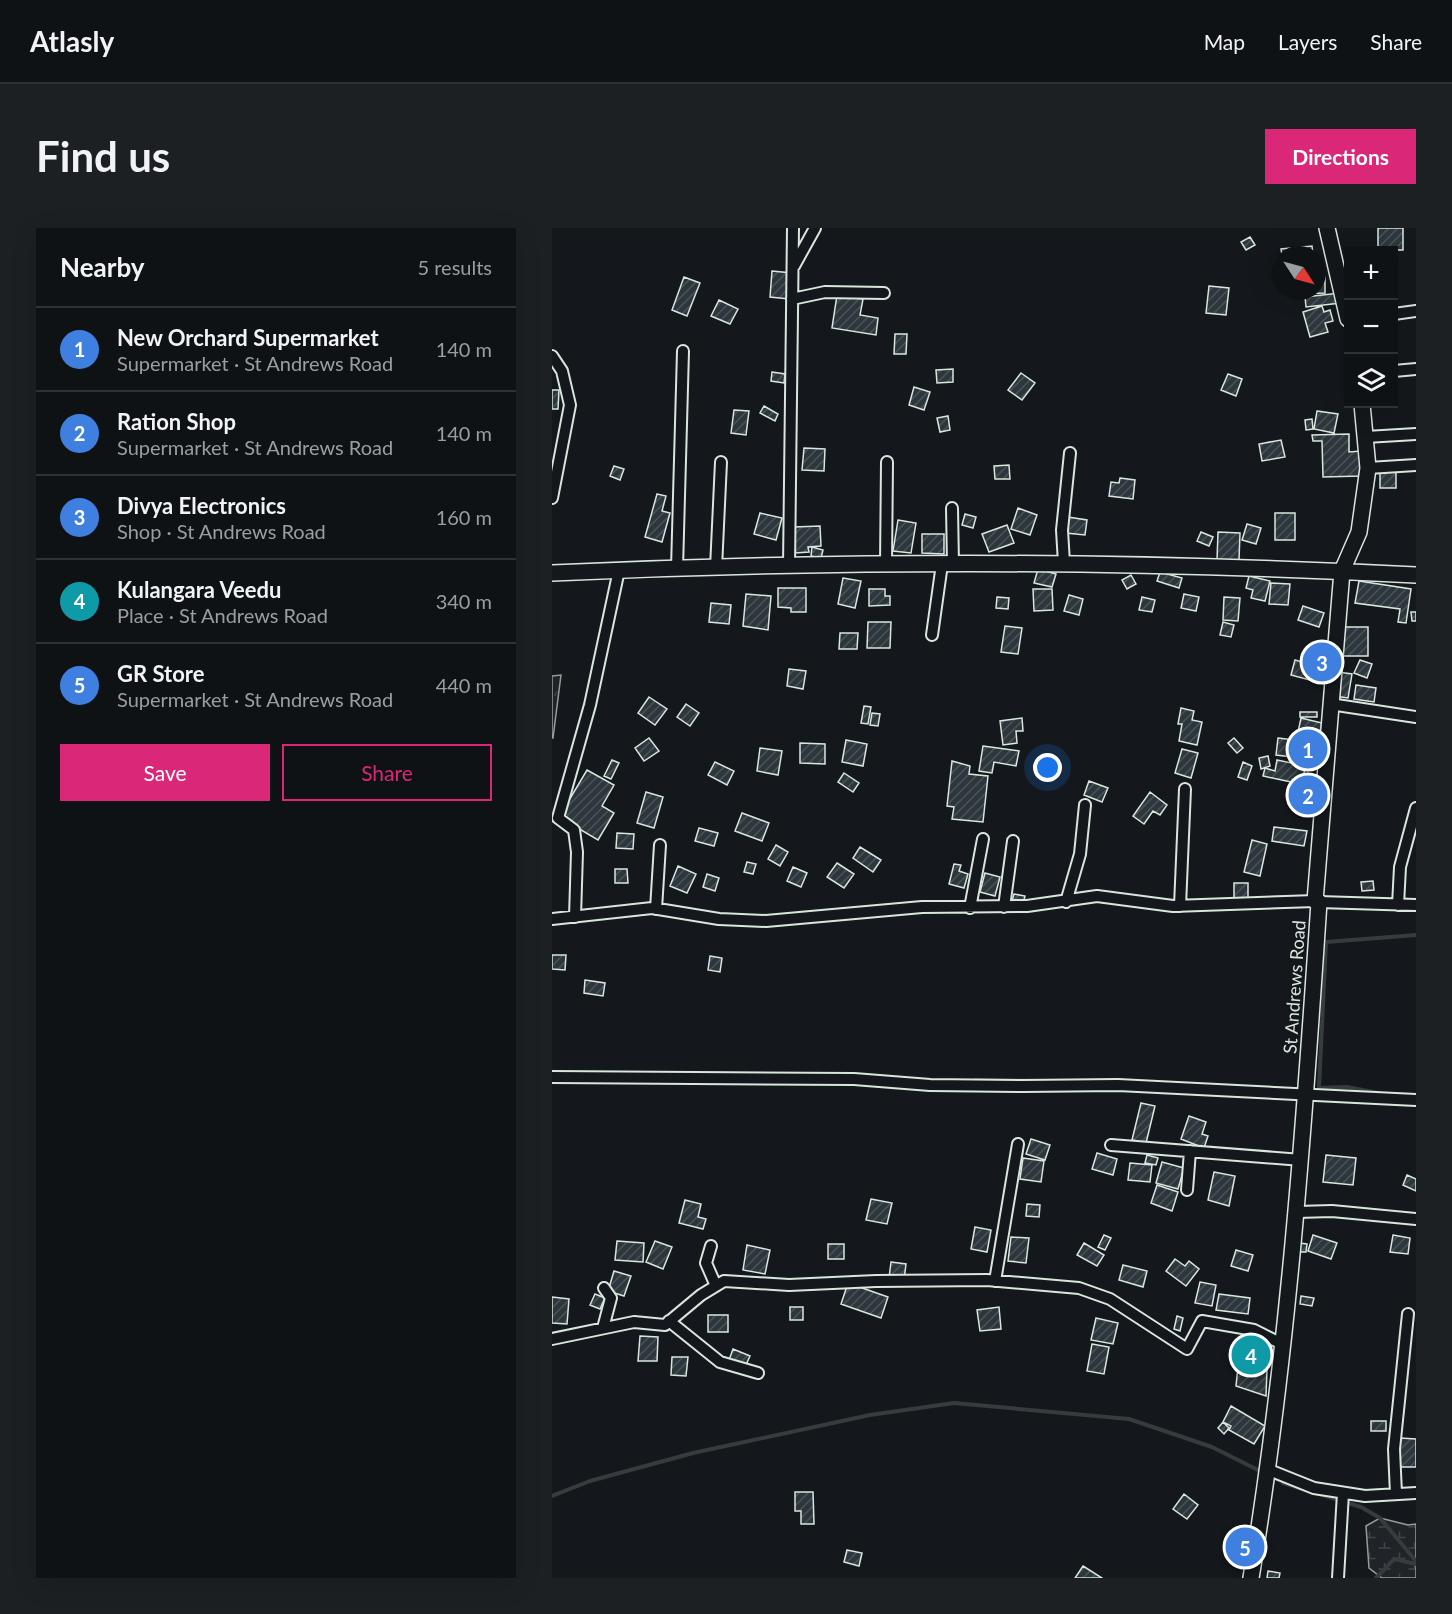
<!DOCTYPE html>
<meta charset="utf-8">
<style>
body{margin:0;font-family:Lato,sans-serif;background:#1d2022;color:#f1f3f6}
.controls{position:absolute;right:18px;top:18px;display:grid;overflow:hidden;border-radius:0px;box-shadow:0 6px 24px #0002}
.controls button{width:54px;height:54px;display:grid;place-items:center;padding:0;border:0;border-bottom:2px solid #2f3234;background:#0f1215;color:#f1f3f6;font:30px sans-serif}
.compass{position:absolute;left:720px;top:18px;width:54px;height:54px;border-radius:50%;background:#0f1215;box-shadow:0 6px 24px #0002;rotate:126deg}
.you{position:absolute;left:496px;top:540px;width:21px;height:21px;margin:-15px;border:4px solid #fff;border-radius:50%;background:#1a73e8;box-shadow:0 0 0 9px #1a73e833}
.badge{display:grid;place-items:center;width:39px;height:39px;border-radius:50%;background:#db2777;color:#fff;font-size:20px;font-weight:700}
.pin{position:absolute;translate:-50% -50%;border:3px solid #fff;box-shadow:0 2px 6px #0006}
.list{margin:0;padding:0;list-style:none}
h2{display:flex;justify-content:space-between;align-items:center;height:78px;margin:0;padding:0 24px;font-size:26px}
h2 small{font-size:20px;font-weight:400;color:#9b9ea0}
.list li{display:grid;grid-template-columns:39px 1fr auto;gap:18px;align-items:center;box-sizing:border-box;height:84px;padding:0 24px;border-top:2px solid #2f3234}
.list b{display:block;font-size:22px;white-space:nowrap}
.list p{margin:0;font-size:20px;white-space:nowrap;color:#9b9ea0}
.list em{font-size:20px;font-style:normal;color:#9b9ea0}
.actions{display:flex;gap:12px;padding:18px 24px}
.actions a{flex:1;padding:14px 0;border:2px solid #db2777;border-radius:0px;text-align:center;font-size:21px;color:#db2777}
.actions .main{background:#db2777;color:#fff}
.icon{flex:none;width:33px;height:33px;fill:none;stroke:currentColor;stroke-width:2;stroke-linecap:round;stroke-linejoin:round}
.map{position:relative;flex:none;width:864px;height:1350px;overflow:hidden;border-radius:0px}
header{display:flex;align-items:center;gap:36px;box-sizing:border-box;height:84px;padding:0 30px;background:#0f1215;border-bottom:2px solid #2f3234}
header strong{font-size:28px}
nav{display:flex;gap:33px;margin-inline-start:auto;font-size:21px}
.intro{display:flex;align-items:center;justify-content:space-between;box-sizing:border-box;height:144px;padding:0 36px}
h1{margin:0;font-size:42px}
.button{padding:15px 27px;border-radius:0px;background:#db2777;color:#fff;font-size:21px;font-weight:700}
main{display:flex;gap:36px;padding:0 36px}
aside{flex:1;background:#0f1215;border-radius:0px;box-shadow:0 6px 24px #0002}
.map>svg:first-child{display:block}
.forest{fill:url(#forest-crowns);stroke:#939e99;stroke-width:1.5}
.wetland{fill:url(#wetland-marsh);stroke:#939e99;stroke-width:1.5}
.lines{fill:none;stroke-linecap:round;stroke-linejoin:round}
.stream{stroke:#363b3e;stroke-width:4}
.building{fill:url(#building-hatch);stroke:#d8e6dc;stroke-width:1.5}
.street-casing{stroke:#d8e6dc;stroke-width:14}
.secondary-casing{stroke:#d8e6dc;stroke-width:18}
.street{stroke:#14181c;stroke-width:10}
.secondary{stroke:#14181c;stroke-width:15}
.labels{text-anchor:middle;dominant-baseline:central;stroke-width:4.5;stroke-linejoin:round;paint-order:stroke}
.street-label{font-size:18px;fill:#d8e6dc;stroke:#14181c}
</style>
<header>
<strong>Atlasly</strong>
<nav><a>Map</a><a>Layers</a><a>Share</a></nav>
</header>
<div class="intro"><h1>Find us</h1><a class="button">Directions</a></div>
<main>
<aside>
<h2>Nearby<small>5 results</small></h2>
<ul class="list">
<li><span class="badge" style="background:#3f7fe0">1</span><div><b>New Orchard Supermarket</b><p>Supermarket · St Andrews Road</p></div><em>140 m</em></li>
<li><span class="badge" style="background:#3f7fe0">2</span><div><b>Ration Shop</b><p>Supermarket · St Andrews Road</p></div><em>140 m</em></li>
<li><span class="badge" style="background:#3f7fe0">3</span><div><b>Divya Electronics</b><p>Shop · St Andrews Road</p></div><em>160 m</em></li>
<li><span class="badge" style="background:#0f9aa8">4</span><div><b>Kulangara Veedu</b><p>Place · St Andrews Road</p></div><em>340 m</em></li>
<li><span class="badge" style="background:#3f7fe0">5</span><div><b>GR Store</b><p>Supermarket · St Andrews Road</p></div><em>440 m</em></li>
</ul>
<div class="actions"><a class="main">Save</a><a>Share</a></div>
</aside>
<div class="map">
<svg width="864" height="1350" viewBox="0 0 864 1350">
<defs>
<pattern id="forest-crowns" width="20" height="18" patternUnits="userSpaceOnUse" patternTransform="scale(1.5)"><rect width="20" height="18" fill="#202428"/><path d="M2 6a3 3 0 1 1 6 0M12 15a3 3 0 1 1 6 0" fill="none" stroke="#404447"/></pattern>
<pattern id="wetland-marsh" width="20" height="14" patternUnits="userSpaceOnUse" patternTransform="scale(1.5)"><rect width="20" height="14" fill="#202428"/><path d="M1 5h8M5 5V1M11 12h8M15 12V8" fill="none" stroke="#404447"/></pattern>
<pattern id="building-hatch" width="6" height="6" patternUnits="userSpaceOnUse" patternTransform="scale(1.5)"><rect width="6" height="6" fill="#2c363c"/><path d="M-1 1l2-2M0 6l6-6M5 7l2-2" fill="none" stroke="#4a5358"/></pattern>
</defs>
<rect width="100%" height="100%" fill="#14181c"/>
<!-- forest -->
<path class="forest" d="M9 447 1 510H0V448Z"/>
<!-- wetland -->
<path class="wetland" d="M828 1290 856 1297 864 1296V1350H830L817 1340 814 1298Z"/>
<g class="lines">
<!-- stream -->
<path class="stream" d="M423 852 500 853
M831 866 795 859 767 860 774 714 864 707
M731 1255 754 1262
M764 1265 809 1279 828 1290 864 1333
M0 1268 38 1253 141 1225 318 1187 402 1175 577 1191 660 1219 712 1245
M824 1350 842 1331 864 1336"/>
</g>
<!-- building -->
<path class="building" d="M826 0H851V22H826Z
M698 9 703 17 694 22 689 14Z
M760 18 761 27H730L729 21Z
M220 43 240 45 237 71 218 69Z
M773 48V65L747 66V63H765V49Z
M132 49 148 55 135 88 120 82Z
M657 58 677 60 674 87 654 85Z
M788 65 789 75 754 79 753 69Z
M285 67 311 71 308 87 326 90 324 107 280 100Z
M167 72 186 81 178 96 159 88Z
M770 78 772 84 778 82 781 93 773 95 776 104 758 109 751 84Z
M343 106H355L354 126H342Z
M401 141V154L385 155 384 142Z
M220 144 233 146 232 155 219 153Z
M469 145 483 155 470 172 456 162Z
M676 146 690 151 684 168 669 162Z
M362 159 378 164 372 182 357 177Z
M0 162H7L6 181H0Z
M212 178 226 186 223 193 208 185Z
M182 182 197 183 194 207 179 205Z
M765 183 786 186 782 205 762 201Z
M396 188 398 202 388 204 385 190Z
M760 191 761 201 754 202 753 192Z
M797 206V224L809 223V248L771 249 770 213H761L760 207Z
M729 212 733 229 710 233 707 216Z
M252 220 273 221 272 243 250 242Z
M457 237 458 251H443L442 238Z
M62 238 72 241 68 252 58 248Z
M828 243H844V260H828Z
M568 250 583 252 581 271 557 268 559 254 567 255Z
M105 266 114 268 110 283 118 285 110 314 93 309Z
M466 280 485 287 478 307 459 301Z
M208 285 230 290 224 312 202 306Z
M723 285H743V312H723Z
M413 286 424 289 421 300 410 297Z
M516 289 535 292 533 307 514 305Z
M346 292 364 295 359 325 341 323Z
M695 296 709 300 704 316 690 312Z
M455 297 462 315 437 324 430 306Z
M268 298 269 318 256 319 257 324 243 325 242 299Z
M649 304 661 309 657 318 645 313Z
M666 304 688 305 687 332H665Z
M370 306H392V326L370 325Z
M260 319 271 322 269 330 259 328Z
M486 341 504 346 500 359 482 355Z
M608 344 630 350 627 360 605 353Z
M579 347 584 356 575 361 570 352Z
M697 348 718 353 713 373 699 370 701 362 694 360Z
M291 350 309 353 303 380 286 376Z
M807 353 859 361 854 395 846 394 848 381 803 375Z
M719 355 738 356 736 377 717 376Z
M226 360H254V384H239V380L226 379Z
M317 361H333V368H338V377L317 378Z
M481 361H500L501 382 482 383Z
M194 366 219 368 216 402 191 398Z
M632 366 647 369 644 383 629 380Z
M517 367 531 371 527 387 512 383Z
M445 369 457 370 456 381 444 380Z
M590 369 603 372 600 384 587 382Z
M672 369 688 370 686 393 671 392Z
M159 375 179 377 177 396 157 394Z
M751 378 772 385 767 399 746 392Z
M859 384H864V393H860Z
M316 394H339L338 420H315Z
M671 394 682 397 679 409 668 407Z
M453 398 470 400 466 426 449 424Z
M792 399H816V428H791Z
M288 405H306L305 421H287Z
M743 432 777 441 773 456 739 447Z
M808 432 820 436 815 450 802 445Z
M237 441 254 443 251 461 235 458Z
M786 444 800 446 796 470 782 468Z
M804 457 824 460 822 474 802 471Z
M97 469 115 481 103 497 86 485Z
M134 476 147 485 138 498 125 489Z
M312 478 319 479 316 496 309 495Z
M629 480 642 483 640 492 650 494 645 517 627 513 630 496H626Z
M748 484H765V489H748Z
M320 485 328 486 326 498 318 497Z
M470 490 471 503H464L465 515 451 517 448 493Z
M749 490 770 495 766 514 745 509Z
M97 510 107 523 92 533 83 520Z
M682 510 691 520 685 525 676 515Z
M726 510 751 513 749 530 724 527Z
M294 512 315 516 311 538 290 534Z
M248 515 273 516V536L248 535Z
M431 518 467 523 464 538 442 534 440 545 427 543Z
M208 520 230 523 226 547 205 543Z
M630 521 646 525 639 550 623 545Z
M716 528 718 538 709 541 707 530Z
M60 532 67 535 59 551 52 548Z
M725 532 754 538 749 556 711 548 713 540 723 543Z
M400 533 418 538 417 546 436 548 431 594 400 591 402 579 395 578Z
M163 534 182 543 175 557 156 547Z
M691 534 700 538 695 552 686 549Z
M35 542 62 557 50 578 62 585 46 612 7 589Z
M292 545 307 555 301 564 286 554Z
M537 553 556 560 550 574 532 567Z
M749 561 764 562 763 573 748 572Z
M94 564 111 569 102 600 85 595Z
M598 564 615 577 608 587 601 583 592 596 581 588Z
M190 585 217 595 210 613 183 603Z
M722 599 755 603 752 618 720 613Z
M147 600 166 605 162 618 143 613Z
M65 605 82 606 81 621 64 620Z
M700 612 715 616 708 648 692 644Z
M224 617 236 624 228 638 216 631Z
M308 619 329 632 321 644 301 630Z
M195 634 204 636 201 646 192 644Z
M285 635 302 646 292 660 275 649Z
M402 636 409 637 407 643 416 646 412 660 397 656Z
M126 638 144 646 135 665 118 658Z
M241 639 255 645 249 659 235 653Z
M63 641H75L76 655H63Z
M433 645 448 649 443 668 428 664Z
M155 646 167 650 163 663 151 659Z
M821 653 822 662 810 663 809 654Z
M682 655H696V674H682Z
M462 666 473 668 471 676 460 673Z
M0 727H14L13 742 0 741Z
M158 728 170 730 168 744 156 742Z
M33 752 53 755 51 768 32 765Z
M589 875 603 878 594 915 580 912Z
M637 888 654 894 650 906 656 908 652 920 629 911Z
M479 911 498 917 493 932 474 926Z
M545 925 565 931 561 947 540 941Z
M595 927 606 930 604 937 593 935Z
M774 927 804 930 801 957 771 954Z
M471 930 492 933 489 954 468 951Z
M610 934 632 940 626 961 604 955Z
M578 935 600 937 598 954 576 952Z
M662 944 683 948 677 978 656 972Z
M855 947 864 951V963L851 957Z
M605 957 626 964 620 983 599 975Z
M319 971 340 975 335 996 314 992Z
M133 972 149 976 146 989 154 991 151 1001 127 995Z
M475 976 488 977 487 989 474 988Z
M423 999 439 1002 435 1024 419 1021Z
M552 1007 559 1010 553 1022 546 1019Z
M761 1007 785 1015 779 1031 756 1023Z
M841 1007 858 1010 856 1026 838 1024Z
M459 1009 477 1010 474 1035 456 1033Z
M65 1013 92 1015 91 1034 63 1032Z
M103 1013 120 1019 111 1041 94 1034Z
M532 1015 552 1027 545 1038 525 1027Z
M747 1015 755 1016 754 1024H746Z
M276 1016H292V1031H276Z
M195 1017 218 1022 213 1046 191 1042Z
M684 1022 701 1027 696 1043 679 1038Z
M623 1031 633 1038 637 1033 647 1041 634 1058 614 1043Z
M339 1034 354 1036 352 1052 337 1050Z
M571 1037 595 1043 591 1059 567 1052Z
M62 1043 79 1048 72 1068 56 1063Z
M648 1054 664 1057 660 1078 643 1075Z
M296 1055 336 1069 329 1090 289 1076Z
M43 1066 53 1070 48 1081 38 1077Z
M667 1066 698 1070 696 1086 664 1082Z
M749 1068 762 1070 760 1078 748 1076Z
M0 1069 17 1071 15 1096 0 1095Z
M238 1079H251V1092H238Z
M447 1079 449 1101 428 1103 425 1082Z
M156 1087H176V1104H156Z
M625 1088 631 1090 628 1103 622 1101Z
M544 1090 566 1095 561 1116 539 1112Z
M88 1108 106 1109 105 1133H86Z
M540 1116 557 1119 552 1146 535 1143Z
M686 1117 715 1119 713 1138 684 1135Z
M181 1121 198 1128 193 1139 177 1132Z
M120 1129H136L134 1148 119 1147Z
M686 1138 715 1140 714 1168 684 1158Z
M679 1178 713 1198 702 1216 677 1202 679 1198 671 1194Z
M819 1193H834V1203H819Z
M671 1194 677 1200 672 1206 666 1200Z
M848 1210 864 1211V1239H848Z
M243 1264H261L262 1296H249V1283H243Z
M632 1266 646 1277 635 1291 621 1281Z
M295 1322 310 1325 307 1338 292 1334Z
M531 1338 550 1350H523Z
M716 1343 728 1345 727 1350H715Z"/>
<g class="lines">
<defs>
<path id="street" d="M242 38 263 0
M240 71 273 64 332 65
M842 86 864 83
M0 128 10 143 18 177 0 270
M842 143 864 141
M814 209 864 206
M816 240 864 237
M400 280 401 336
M512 335 510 302 518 225
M334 337 335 234
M237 338 241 0
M164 340 169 234
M125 341 131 123
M380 407 390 336
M778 476 864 489
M514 674 528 626 533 577
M767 674 864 677
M846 677 848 639 864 580
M628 678 633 561
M452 679 461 613
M418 680 431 611
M104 681 108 617
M23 689 25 624 22 602 6 590 38 477 67 342
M0 691 100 680 167 691 214 693 370 679 475 678 545 668 621 678 763 673
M0 849 302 851 378 857 471 858 566 857 864 872
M559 917 750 932
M635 962 638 923
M745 984 780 983 864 991
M159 1018 154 1035 164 1058
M443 1053 466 916
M117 1093 168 1134 206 1145
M51 1100 59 1070 52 1060
M0 1111 82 1094 113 1097 149 1067 172 1053 237 1057 324 1053 435 1052 527 1060 558 1071 635 1121 650 1093 702 1102 730 1116
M717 1242 762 1260 813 1268 864 1265
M844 1266 842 1221 856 1086
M786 1350 791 1265"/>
<path id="secondary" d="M775 0 796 91
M0 345C288 332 576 332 864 347
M699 1350C736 1126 752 900 767 674L763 673 790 343 807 304 816 240 810 176"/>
</defs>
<!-- street casing -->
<use href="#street" class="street-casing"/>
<!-- secondary casing -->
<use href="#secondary" class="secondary-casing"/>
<!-- street -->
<use href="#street" class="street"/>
<!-- secondary -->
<use href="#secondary" class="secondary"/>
</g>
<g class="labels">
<!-- street labels -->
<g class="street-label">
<text transform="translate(742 759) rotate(-86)">St Andrews Road</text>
</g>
</g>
</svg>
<div class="controls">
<button>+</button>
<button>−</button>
<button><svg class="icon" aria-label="layers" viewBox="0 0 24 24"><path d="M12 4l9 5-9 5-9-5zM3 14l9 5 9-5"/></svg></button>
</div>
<svg class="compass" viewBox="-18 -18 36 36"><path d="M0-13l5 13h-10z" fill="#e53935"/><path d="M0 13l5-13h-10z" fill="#9b9ea0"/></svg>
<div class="you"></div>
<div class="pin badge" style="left:756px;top:521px;background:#3f7fe0">1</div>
<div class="pin badge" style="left:756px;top:567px;background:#3f7fe0">2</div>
<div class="pin badge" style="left:770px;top:434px;background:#3f7fe0">3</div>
<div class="pin badge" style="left:699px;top:1127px;background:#0f9aa8">4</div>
<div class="pin badge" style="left:693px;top:1319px;background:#3f7fe0">5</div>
</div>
</main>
